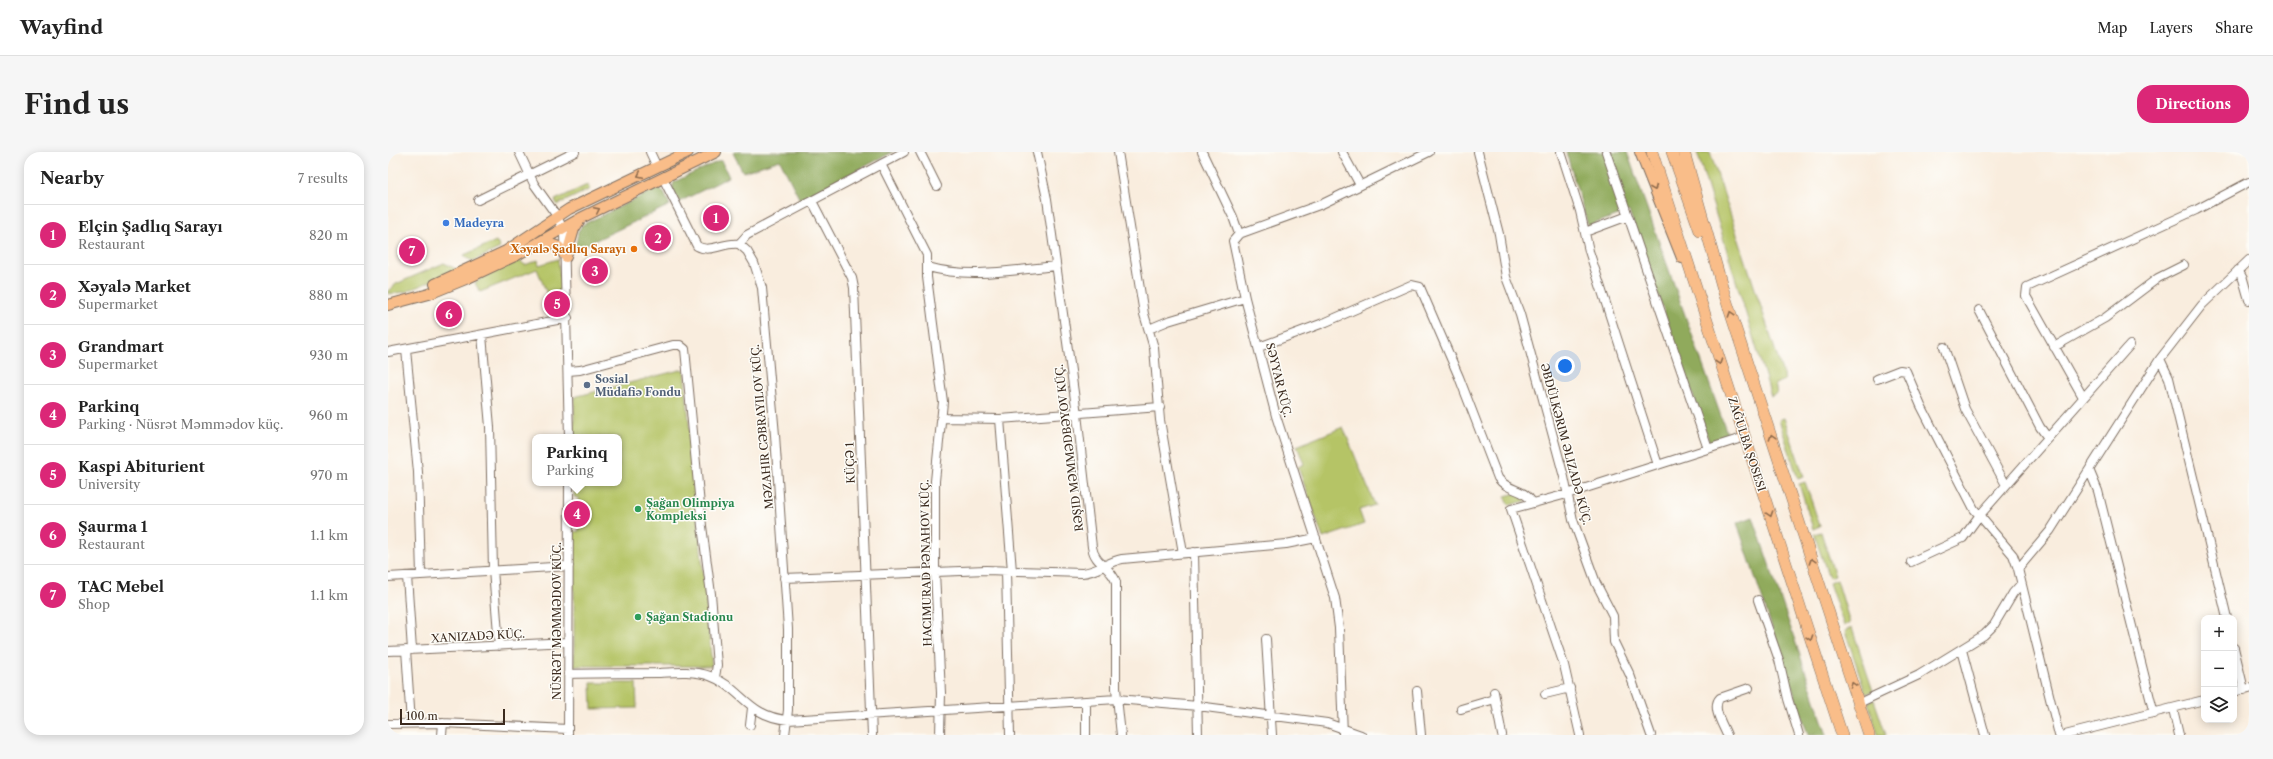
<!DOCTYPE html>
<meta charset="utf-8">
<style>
body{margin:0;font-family:"Libre Caslon Text",serif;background:#f6f6f6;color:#222}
.controls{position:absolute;right:12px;bottom:12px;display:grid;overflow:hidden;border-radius:8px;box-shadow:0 2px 10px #0003}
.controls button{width:36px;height:36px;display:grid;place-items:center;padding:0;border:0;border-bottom:1px solid #e0e0e0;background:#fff;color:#222;font:20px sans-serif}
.scale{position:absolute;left:12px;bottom:10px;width:105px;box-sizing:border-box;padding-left:4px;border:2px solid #3b2a1e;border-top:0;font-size:11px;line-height:14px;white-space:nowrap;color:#3b2a1e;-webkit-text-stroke:3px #fdfcf7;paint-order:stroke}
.you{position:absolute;left:1177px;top:214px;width:14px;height:14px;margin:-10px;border:3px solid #fff;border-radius:50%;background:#1a73e8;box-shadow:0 0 0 6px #1a73e833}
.badge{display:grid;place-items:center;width:26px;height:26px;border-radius:50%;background:#db2777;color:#fff;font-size:13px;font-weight:700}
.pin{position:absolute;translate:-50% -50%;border:2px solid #fff;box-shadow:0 1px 4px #0006}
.popup{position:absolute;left:144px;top:282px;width:90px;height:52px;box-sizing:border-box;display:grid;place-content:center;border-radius:8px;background:#fff;filter:drop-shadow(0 1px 3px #0005);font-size:13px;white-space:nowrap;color:#767676}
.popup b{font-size:15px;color:#222}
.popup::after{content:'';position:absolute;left:50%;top:100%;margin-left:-8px;border:8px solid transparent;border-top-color:#fff}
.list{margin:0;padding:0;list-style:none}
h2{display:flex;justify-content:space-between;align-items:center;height:52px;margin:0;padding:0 16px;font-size:17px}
h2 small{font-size:13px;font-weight:400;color:#767676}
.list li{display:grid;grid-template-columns:26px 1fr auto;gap:12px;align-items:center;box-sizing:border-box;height:60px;padding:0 16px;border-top:1px solid #e0e0e0}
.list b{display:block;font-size:15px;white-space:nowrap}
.list p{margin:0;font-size:13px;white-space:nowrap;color:#767676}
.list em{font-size:13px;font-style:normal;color:#767676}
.icon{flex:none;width:22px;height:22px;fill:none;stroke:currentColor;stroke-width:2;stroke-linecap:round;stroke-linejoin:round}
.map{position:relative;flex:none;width:1861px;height:583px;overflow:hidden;border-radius:16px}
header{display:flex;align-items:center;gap:24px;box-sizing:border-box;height:56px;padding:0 20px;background:#fff;border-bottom:1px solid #e0e0e0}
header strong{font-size:19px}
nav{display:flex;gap:22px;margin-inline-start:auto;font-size:14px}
.intro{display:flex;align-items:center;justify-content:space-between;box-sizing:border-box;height:96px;padding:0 24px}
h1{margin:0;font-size:28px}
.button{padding:10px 18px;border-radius:16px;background:#db2777;color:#fff;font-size:14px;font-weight:700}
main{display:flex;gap:24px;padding:0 24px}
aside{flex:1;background:#fff;border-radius:16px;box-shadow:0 2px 10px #0003}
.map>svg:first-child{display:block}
.green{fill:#b5c466;stroke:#787742}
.forest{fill:#90aa5b;stroke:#666a3c}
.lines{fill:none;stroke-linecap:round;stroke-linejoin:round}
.minor-casing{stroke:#7e6e61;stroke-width:10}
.major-casing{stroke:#7e6e61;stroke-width:12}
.highway-casing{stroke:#7e6e61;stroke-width:12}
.minor{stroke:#fff;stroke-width:8}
.major{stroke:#f9bd89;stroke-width:10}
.highway{stroke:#f9bd89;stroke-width:11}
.oneway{stroke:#906c4e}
.shop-dot{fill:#3f7fe0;stroke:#fdfcf7;stroke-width:1.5}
.food-dot{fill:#e8710a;stroke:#fdfcf7;stroke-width:1.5}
.service-dot{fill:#5c6f8a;stroke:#fdfcf7;stroke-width:1.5}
.leisure-dot{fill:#2e9e5b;stroke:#fdfcf7;stroke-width:1.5}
.labels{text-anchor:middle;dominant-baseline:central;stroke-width:3;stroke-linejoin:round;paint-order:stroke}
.shop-label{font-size:11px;font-weight:bold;fill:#366cbe;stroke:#fdfcf7;text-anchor:start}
.food-label{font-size:11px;font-weight:bold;fill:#c56008;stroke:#fdfcf7;text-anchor:end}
.service-label{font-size:11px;font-weight:bold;fill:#4e5e75;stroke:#fdfcf7;text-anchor:start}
.street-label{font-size:11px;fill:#3b2a1e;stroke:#fdfcf7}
.leisure-label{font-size:11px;font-weight:bold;fill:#27864d;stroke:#fdfcf7;text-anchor:start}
</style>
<header>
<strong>Wayfind</strong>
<nav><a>Map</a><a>Layers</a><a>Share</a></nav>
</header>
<div class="intro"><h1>Find us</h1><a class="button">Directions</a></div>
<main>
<aside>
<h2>Nearby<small>7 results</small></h2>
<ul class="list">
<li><span class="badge">1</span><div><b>Elçin Şadlıq Sarayı</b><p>Restaurant</p></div><em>820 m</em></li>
<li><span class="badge">2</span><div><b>Xəyalə Market</b><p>Supermarket</p></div><em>880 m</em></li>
<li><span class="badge">3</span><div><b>Grandmart</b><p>Supermarket</p></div><em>930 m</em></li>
<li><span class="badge">4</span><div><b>Parkinq</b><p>Parking · Nüsrət Məmmədov küç.</p></div><em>960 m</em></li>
<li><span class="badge">5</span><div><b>Kaspi Abiturient</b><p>University</p></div><em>970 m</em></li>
<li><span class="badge">6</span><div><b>Şaurma 1</b><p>Restaurant</p></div><em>1.1 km</em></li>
<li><span class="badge">7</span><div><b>TAC Mebel</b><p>Shop</p></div><em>1.1 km</em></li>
</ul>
</aside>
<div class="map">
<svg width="1861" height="583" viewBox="0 0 1861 583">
<rect width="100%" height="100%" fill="#fdfcf7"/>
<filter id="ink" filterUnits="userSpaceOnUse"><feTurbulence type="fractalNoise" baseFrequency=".025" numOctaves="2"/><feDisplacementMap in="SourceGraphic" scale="8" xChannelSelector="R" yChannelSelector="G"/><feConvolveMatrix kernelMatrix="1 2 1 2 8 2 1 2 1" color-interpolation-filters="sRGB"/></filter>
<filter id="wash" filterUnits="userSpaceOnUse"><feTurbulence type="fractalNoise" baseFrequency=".012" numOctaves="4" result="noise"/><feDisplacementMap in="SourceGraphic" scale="16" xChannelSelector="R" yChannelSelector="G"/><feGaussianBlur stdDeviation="0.9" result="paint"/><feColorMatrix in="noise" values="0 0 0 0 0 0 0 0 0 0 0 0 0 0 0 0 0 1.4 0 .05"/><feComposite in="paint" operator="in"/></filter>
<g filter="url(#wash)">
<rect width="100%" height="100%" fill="#f9edde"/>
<!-- green -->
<path class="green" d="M1309 0H1322L1397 228 1387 232 1389 241 1383 244Z
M199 33 202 37 169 53 167 48Z
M108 89 112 96 85 109 78 106 76 103Z
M126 104 137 113 150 108 151 113 170 107 174 141 159 142 149 117 92 140 87 131Z
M56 111 70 118 17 140 0 142V139L8 132Z
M296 217 324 514H186V380L191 379V346L186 345V331H231V285H186V245Z
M1396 266 1416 325 1410 327 1391 268Z
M955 275 987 353 971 358 976 372 935 386 910 315 916 312 909 294Z
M1417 330 1432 374 1425 377 1411 332Z
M1128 341 1137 345 1138 349 1121 353 1117 344Z
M1433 380 1447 424 1441 426 1426 382Z
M1449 428 1462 471 1456 474 1441 431Z
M1464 476 1485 539 1478 542 1457 479Z
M203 531H248L249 556 204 557Z
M1486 548 1498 583H1490L1480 550Z"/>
<!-- forest -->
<path class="forest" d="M347 0H505L412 48 392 8 355 20 345 1Z
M1178 0H1239L1340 284 1322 292 1241 59 1200 74Z
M333 8 341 25 291 50 284 37 286 30Z
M270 36 275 39 282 53 187 98 190 80 194 73Z
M1365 365 1439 583H1420L1349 371Z"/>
</g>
<g filter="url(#ink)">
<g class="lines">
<defs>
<path id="minor" d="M131 0 146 32 169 64 176 80 181 285
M262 0 269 15
M532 0 549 34
M649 0 659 47 689 262 704 395C707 413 723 414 728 430V536L733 583
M730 0 756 162 766 196 772 268 795 401
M814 0 845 65 851 82
M954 0 972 33
M1090 0 1111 82 1118 125 1132 162 1176 325 1185 368 1208 431 1225 464 1226 490 1242 523 1263 583
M1173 0 1192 59 1201 99 1270 313
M1218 0 1320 297
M493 12 539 103V125L555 250 547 329V420L553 541 552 583
M275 26 309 94C323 102 337 89 351 92L359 99 366 111 374 136 387 283 400 477V558L397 583
M90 48 187 0
M424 49 464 126 466 136 484 583
M1197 80 1240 64
M351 92 359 83 516 0
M540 115C581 127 626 118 668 114
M1850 118 1855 127 1861 148
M1591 158 1652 275 1660 286
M761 177 780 169 857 146
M94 183 102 275 105 418 111 494
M871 195 938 170 1023 133 1032 135 1071 225 1110 326C1120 340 1135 335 1145 351
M1556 195 1577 257 1618 333
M1666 195 1717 166 1770 126 1796 113
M18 198 30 320 33 423
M0 200 180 166
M1772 207 1781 226 1839 466
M180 219 192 218 285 193H292L297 197 314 374 323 442 329 513 327 525
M1489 227 1512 218 1518 219 1533 254 1586 357 1625 403 1630 417 1671 583
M1695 245 1638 144 1639 135 1808 58 1861 30
M555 266 612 267 772 255
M612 267 624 419
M1702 320 1710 339 1766 562
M806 400 810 583
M1523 410 1575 386 1591 364 1742 193
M1630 417 1662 379 1772 207 1814 153 1861 108
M618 419 622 583
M19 424 24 498
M0 425 181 414
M396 426 598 418 694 421C709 420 719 410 734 407L898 392 928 386
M1370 448 1391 508 1400 547 1411 583
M878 487 884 583
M1846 496 1856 538
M18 498 23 571
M1574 498 1597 583
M0 499 180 490
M180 522C210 521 240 521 270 521 286 520 306 518 322 524 353 535 360 565 400 568L729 547 810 554 939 571 973 583
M1029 539 1033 583
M1106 540 1114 583
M1846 540 1861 536
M1157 542 1182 536
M1471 551 1531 523 1596 483 1606 473 1625 441 1633 432
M1073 557 1107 547
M1785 557 1791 583
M0 572 55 571 180 577
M362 573 364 556
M54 583 55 571
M180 583 181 331
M698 583V549
M955 583 951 476 947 446 888 264 857 146 845 89 851 82 934 52 1041 0
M1192 583 1176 513 1123 357 1179 342 1357 285
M1339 583C1335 573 1323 555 1332 546L1361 536
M1677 583 1816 548"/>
<path id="major" d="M1252 0 1294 106
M154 89 171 95 178 105
M178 105 186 77 193 66
M47 132 118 99 181 57 300 0
M0 153 41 142 80 126 129 103 193 66 328 0"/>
<path id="highway" d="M1264 0 1454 583
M1284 0 1312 79
M1296 0 1336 141 1481 583"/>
</defs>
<!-- minor casing -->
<use href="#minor" class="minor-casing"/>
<!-- major casing -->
<use href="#major" class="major-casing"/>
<!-- highway casing -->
<use href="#highway" class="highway-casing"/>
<!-- minor -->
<use href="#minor" class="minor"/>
<!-- major -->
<use href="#major" class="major"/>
<!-- highway -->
<use href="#highway" class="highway"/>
</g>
<!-- one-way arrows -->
<defs><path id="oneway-chevron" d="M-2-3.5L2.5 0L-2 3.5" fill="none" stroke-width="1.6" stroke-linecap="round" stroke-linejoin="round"/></defs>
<g class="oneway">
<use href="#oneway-chevron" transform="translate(252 23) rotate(155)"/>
<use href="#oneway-chevron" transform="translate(1266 36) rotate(68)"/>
<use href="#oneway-chevron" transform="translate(209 58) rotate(-26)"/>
<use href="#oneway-chevron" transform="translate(1343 162) rotate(-108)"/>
<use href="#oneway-chevron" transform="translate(1331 210) rotate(71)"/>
<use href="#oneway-chevron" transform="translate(1384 285) rotate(-108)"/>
<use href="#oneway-chevron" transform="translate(1382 362) rotate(72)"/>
<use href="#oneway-chevron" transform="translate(1424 409) rotate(-108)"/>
<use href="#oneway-chevron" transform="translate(1422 486) rotate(72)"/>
<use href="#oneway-chevron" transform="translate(1465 533) rotate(-108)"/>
</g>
</g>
<!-- markers -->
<circle class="shop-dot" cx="58" cy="71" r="4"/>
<circle class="food-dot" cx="246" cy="97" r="4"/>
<circle class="service-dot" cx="199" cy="233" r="4"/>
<g class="leisure-dot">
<circle cx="250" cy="357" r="4"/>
<circle cx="250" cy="465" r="4"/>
</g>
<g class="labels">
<!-- shop labels -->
<g class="shop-label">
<text x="66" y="71">Madeyra</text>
</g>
<!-- food labels -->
<g class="food-label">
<text x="238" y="97">Xəyalə Şadlıq Sarayı</text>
</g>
<!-- service labels -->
<g class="service-label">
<text x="207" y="227">Sosial<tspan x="207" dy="13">Müdafiə Fondu</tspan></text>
</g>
<!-- street labels -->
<g class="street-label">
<text transform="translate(891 228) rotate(76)">SƏYYAR KÜÇ.</text>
<text transform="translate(374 275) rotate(-95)">MƏZAHIR CƏBRAYILOV KÜÇ.</text>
<text transform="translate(1178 292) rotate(75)">ƏBDÜLKƏRIM ƏLIZADƏ KÜÇ.</text>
<text transform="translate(1359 292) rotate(72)">ZAĞULBA ŞOSESI</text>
<text transform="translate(681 296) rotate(-97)">RƏŞID MƏMMƏDBƏYOV KÜÇ.</text>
<text transform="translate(462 311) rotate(-92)">KÜÇƏ 1</text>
<text transform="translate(538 411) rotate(-91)">HACIMURAD PƏNAHOV KÜÇ.</text>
<text transform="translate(169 469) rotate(-90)">NÜSRƏT MƏMMƏDOV KÜÇ.</text>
<text transform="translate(90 484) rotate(-3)">XANIZADƏ KÜÇ.</text>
</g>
<!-- leisure labels -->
<g class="leisure-label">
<text x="258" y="351">Şağan Olimpiya<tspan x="258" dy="13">Kompleksi</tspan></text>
<text x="258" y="465">Şağan Stadionu</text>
</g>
</g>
</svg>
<div class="controls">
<button>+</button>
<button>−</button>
<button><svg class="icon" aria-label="layers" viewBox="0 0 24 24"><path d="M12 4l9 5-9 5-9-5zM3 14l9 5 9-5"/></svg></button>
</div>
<div class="scale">100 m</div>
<div class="you"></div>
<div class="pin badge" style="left:328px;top:66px">1</div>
<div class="pin badge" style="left:270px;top:86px">2</div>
<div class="pin badge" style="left:207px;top:119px">3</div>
<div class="pin badge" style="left:189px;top:362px">4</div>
<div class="popup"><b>Parkinq</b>Parking</div>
<div class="pin badge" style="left:169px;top:152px">5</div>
<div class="pin badge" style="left:61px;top:162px">6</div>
<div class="pin badge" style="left:24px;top:99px">7</div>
</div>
</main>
